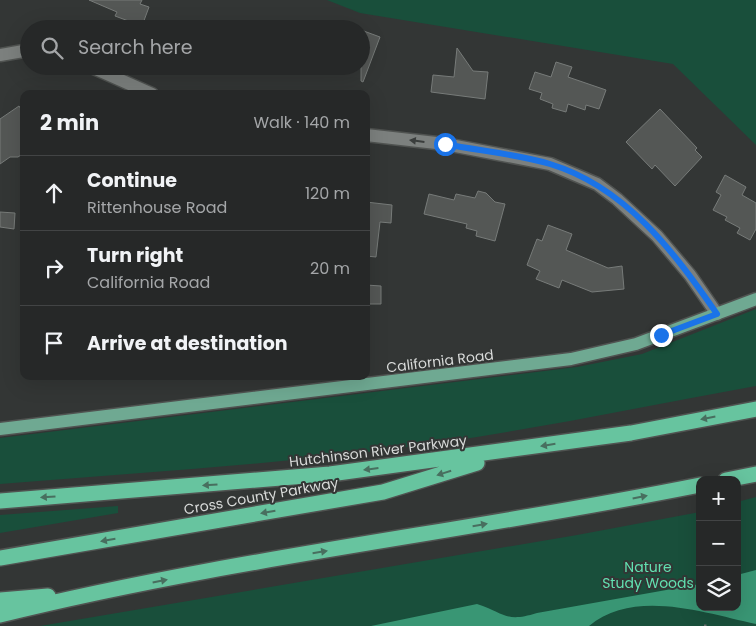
<!DOCTYPE html>
<meta charset="utf-8">
<style>
body{margin:0;font-family:Poppins,sans-serif;background:#323434;color:#f1f3f6}
.controls{position:absolute;right:15px;bottom:15px;display:grid;overflow:hidden;border-radius:10px;box-shadow:0 5px 20px #0002}
.controls button{width:45px;height:45px;display:grid;place-items:center;padding:0;border:0;border-bottom:1px solid #424445;background:#262828;color:#f1f3f6;font:25px sans-serif}
.stop{position:absolute;width:15px;height:15px;margin:-11px;border:4px solid #1a73e8;border-radius:50%;background:#fff}
.stop.end{background:#1a73e8;border-color:#fff;box-shadow:0 1px 5px #0008}
.list{margin:0;padding:0;list-style:none}
h2{display:flex;justify-content:space-between;align-items:center;height:65px;margin:0;padding:0 20px;font-size:21px}
h2 small{font-size:16px;font-weight:400;color:#a4a6a8}
.list li{display:grid;grid-template-columns:32px 1fr auto;gap:15px;align-items:center;box-sizing:border-box;height:75px;padding:0 20px;border-top:1px solid #424445}
.list b{display:block;font-size:19px;white-space:nowrap}
.list p{margin:0;font-size:16px;white-space:nowrap;color:#a4a6a8}
.list em{font-size:16px;font-style:normal;color:#a4a6a8}
.icon{flex:none;width:28px;height:28px;fill:none;stroke:currentColor;stroke-width:2;stroke-linecap:round;stroke-linejoin:round}
.map{position:relative;flex:none;width:756px;height:626px;overflow:hidden}
.search{position:absolute;background:#262828;box-shadow:0 5px 20px #0002;left:20px;top:20px;width:350px;height:55px;display:flex;align-items:center;gap:12px;box-sizing:border-box;padding:0 18px;border-radius:28px;color:#a4a6a8;font-size:19px}
.panel{position:absolute;background:#262828;box-shadow:0 5px 20px #0002;left:20px;top:90px;width:350px;height:290px;border-radius:10px}
.map>svg:first-child{display:block}
.green{fill:#194f3b}
.water{fill:#399674}
.building{fill:#545755;stroke:#777b79}
.lines{fill:none;stroke-linecap:round;stroke-linejoin:round}
.minor-casing{stroke:#505351;stroke-width:15}
.major-casing{stroke:#505351;stroke-width:15}
.highway-casing{stroke:#505351;stroke-width:18}
.path{stroke:#6b6e6d;stroke-width:3;stroke-dasharray:2.5 2.5;stroke-linecap:butt}
.minor{stroke:#7c807e;stroke-width:12}
.major{stroke:#6fa992;stroke-width:12}
.highway{stroke:#67c49f;stroke-width:15}
.oneway{fill:#3a3d3c}
.oneway2{fill:#486f5f}
.route{stroke:#1a73e8;stroke-width:6}
.labels{text-anchor:middle;dominant-baseline:central;stroke-width:4;stroke-linejoin:round;paint-order:stroke}
.street-label{font-size:14px;fill:#d8dad9;stroke:#333635}
.park-label{font-size:14px;fill:#62e1b1;stroke:#333635}
</style>
<div class="map">
<svg width="756" height="626" viewBox="0 0 756 626">
<rect width="100%" height="100%" fill="#333635"/>
<!-- green -->
<path class="green" d="M327 0H756V145L673 64 360 13Z
M756 309V386C663 403 570 422 477 437 319 462 159 471 0 484V438L577 367 642 354Z
M756 497V626H40L577 535 700 512V607H737V502Z
M118 506V513L0 533V515Z"/>
<!-- water -->
<path class="water" d="M756 570V624C705 613 634 588 589 626H371L477 604C505 613 505 623 537 613L700 584V607H737V575Z"/>
<!-- building -->
<path class="building" d="M89 0H142L140 4 149 7 142 26 115 16 117 12Z
M361 30 380 37 363 82 361 81Z
M457 48 473 71 488 72 485 99 431 92 433 75 454 77Z
M556 62 572 67 568 77 606 90 599 109 586 105 585 110 568 104 566 112 552 108 553 104 540 99 542 93 529 89 535 72 551 77Z
M19 106 24 114V153L18 157H10L0 164V119Z
M660 109 697 148 695 150 702 157 675 186 655 165 652 169 626 142Z
M725 175 746 187 742 195 756 203V229L750 240 737 233 740 228 725 220 727 217 713 210 721 195 716 192Z
M478 191 486 193 495 202 505 204 495 241 476 236 477 231 466 228 467 224 424 214 429 194 454 200 456 194 475 198Z
M366 202 392 205 391 223 380 222 376 257 366 256Z
M0 212 15 213 14 229 0 227Z
M548 225 572 234 566 250 608 268 622 266 624 289 592 292 562 280 559 288 536 279 540 271 527 265 537 239 542 241Z
M366 285 381 286V304H366Z"/>
<g class="lines">
<defs>
<path id="minor" d="M0 55 29 50
M89 66 152 94
M366 135 445 144 550 164 597 184 617 199 657 236 690 275 717 314"/>
<path id="major" d="M0 429 571 359 636 344 756 299"/>
<path id="highway" d="M726 480 756 474
M0 501 330 474 631 433 756 409
M0 558 383 492 477 463
M0 600 48 596
M0 615C230 558 467 532 700 485"/>
</defs>
<!-- minor casing -->
<use href="#minor" class="minor-casing"/>
<!-- major casing -->
<use href="#major" class="major-casing"/>
<!-- highway casing -->
<use href="#highway" class="highway-casing"/>
<!-- path -->
<path class="path" d="M704 626H709"/>
<!-- minor -->
<use href="#minor" class="minor"/>
<!-- major -->
<use href="#major" class="major"/>
<!-- highway -->
<use href="#highway" class="highway"/>
</g>
<!-- one-way arrows -->
<defs><path id="oneway-solid" d="M-6-.8H1V-3.2L6.5 0L1 3.2V.8H-6Z" transform="scale(1.25)"/></defs>
<use class="oneway" href="#oneway-solid" transform="translate(417 141) rotate(-173)"/>
<g class="oneway2">
<use href="#oneway-solid" transform="translate(708 418) rotate(169)"/>
<use href="#oneway-solid" transform="translate(548 445) rotate(171)"/>
<use href="#oneway-solid" transform="translate(371 469) rotate(173)"/>
<use href="#oneway-solid" transform="translate(444 473) rotate(163)"/>
<use href="#oneway-solid" transform="translate(210 485) rotate(176)"/>
<use href="#oneway-solid" transform="translate(48 497) rotate(176)"/>
<use href="#oneway-solid" transform="translate(640 497) rotate(-11)"/>
<use href="#oneway-solid" transform="translate(268 512) rotate(170)"/>
<use href="#oneway-solid" transform="translate(480 525) rotate(-10)"/>
<use href="#oneway-solid" transform="translate(108 540) rotate(170)"/>
<use href="#oneway-solid" transform="translate(320 552) rotate(-9)"/>
<use href="#oneway-solid" transform="translate(160 581) rotate(-11)"/>
</g>
<g class="lines">
<!-- route -->
<path class="route" d="M445 144C480 151 517 154 550 164 626 187 674 252 717 314L661 335"/>
</g>
<g class="labels">
<!-- street labels -->
<g class="street-label">
<text transform="translate(440 361) rotate(-7)">California Road</text>
<text transform="translate(378 451) rotate(-7)">Hutchinson River Parkway</text>
<text transform="translate(261 496) rotate(-10)">Cross County Parkway</text>
</g>
<!-- park labels -->
<g class="park-label">
<text x="648" y="567">Nature<tspan x="648" dy="16">Study Woods</tspan></text>
</g>
</g>
</svg>
<div class="controls">
<button>+</button>
<button>−</button>
<button><svg class="icon" aria-label="layers" viewBox="0 0 24 24"><path d="M12 4l9 5-9 5-9-5zM3 14l9 5 9-5"/></svg></button>
</div>
<div class="stop" style="left:445px;top:144px"></div>
<div class="stop end" style="left:661px;top:335px"></div>
<div class="search"><svg class="icon" aria-label="search" viewBox="0 0 24 24"><circle cx="10" cy="10" r="6"/><path d="M15 15l6 6"/></svg>Search here</div>
<section class="panel">
<h2>2 min<small>Walk · 140 m</small></h2>
<ul class="list">
<li><svg class="icon" aria-label="ahead" viewBox="0 0 24 24"><path d="M12 20V5M6 11l6-6 6 6"/></svg><div><b>Continue</b><p>Rittenhouse Road</p></div><em>120 m</em></li>
<li><svg class="icon" aria-label="right" viewBox="0 0 24 24"><path d="M7 20v-9h11M14 6l5 5-5 5"/></svg><div><b>Turn right</b><p>California Road</p></div><em>20 m</em></li>
<li><svg class="icon" aria-label="arrive" viewBox="0 0 24 24"><path d="M6 21V4h12l-3 4 3 4H6"/></svg><div><b>Arrive at destination</b></div></li>
</ul>
</section>
</div>
